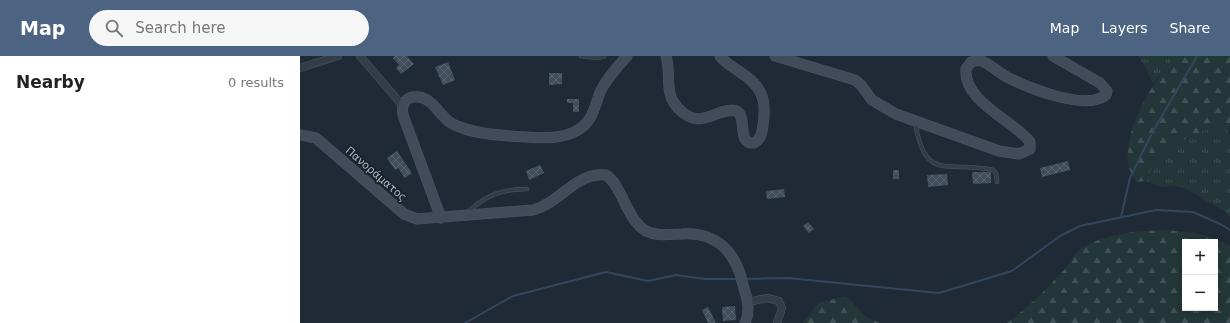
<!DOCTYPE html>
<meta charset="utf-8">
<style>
body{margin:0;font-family:"DejaVu Sans",sans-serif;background:#f6f6f6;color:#222}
.controls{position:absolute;right:12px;bottom:12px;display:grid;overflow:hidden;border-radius:0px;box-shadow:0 2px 6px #0003}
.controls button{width:36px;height:36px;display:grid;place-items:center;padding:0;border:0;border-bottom:1px solid #e0e0e0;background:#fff;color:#222;font:20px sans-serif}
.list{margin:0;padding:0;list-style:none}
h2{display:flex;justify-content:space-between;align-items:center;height:52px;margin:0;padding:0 16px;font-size:17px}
h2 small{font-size:13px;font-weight:400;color:#767676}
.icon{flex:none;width:22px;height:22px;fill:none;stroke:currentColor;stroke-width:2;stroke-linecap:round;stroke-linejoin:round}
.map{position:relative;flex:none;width:930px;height:267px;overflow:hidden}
header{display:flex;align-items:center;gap:24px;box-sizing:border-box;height:56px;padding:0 20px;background:#4c6381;color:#fff}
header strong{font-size:19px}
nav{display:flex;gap:22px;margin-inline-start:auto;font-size:14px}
.search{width:280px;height:36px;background:#f6f6f6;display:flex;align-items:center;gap:10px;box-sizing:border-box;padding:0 14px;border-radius:22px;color:#767676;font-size:15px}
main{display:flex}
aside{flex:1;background:#fff}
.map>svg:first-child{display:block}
.grass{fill:url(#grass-tufts)}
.forest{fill:url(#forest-firs);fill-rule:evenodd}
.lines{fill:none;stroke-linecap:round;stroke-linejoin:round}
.stream{stroke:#33465e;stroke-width:2}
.building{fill:url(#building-cross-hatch)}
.lane-casing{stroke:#4e5762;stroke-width:4.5}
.street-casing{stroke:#4e5762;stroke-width:8}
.secondary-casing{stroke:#4e5762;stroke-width:11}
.lane{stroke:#333c47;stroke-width:3.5}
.street{stroke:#333c47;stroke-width:7}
.secondary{stroke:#414b5a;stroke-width:10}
.labels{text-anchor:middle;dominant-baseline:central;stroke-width:3.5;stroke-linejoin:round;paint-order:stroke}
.street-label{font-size:11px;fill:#adb7c4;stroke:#19212b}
</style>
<header>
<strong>Map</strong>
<div class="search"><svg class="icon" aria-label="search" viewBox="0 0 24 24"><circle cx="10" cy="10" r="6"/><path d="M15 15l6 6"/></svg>Search here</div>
<nav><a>Map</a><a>Layers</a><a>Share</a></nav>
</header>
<main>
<aside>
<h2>Nearby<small>0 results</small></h2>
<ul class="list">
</ul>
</aside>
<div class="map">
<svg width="930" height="267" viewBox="0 0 930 267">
<defs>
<pattern id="grass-tufts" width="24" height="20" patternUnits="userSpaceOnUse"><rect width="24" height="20" fill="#233738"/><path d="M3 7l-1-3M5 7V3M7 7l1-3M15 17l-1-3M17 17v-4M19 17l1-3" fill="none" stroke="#405253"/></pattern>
<pattern id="forest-firs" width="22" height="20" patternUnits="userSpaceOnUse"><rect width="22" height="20" fill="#233738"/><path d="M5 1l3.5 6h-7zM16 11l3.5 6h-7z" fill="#405253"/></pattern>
<pattern id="building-cross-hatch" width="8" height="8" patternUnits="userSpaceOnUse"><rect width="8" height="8" fill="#414d5b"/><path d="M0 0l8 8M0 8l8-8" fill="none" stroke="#5a6471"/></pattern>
</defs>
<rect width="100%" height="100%" fill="#202a36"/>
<!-- grass -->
<path class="grass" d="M838 0H875L853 28 845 10Z
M930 67 928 76 930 79V161L926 156 884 132 875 130 861 131 846 125 853 108 881 85 916 69Z"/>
<!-- forest -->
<path class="forest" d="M875 0H930V67L916 69 881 85 853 108 846 125 836 126C834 121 828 113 828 107 825 67 852 29 875 0Z
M862 174C891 176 904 176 930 190V267H707C728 252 747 232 765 213 770 207 774 198 780 194 800 178 838 175 862 174ZM885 186H915V252H885Z
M546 240 566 261 580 267H503L518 247Z"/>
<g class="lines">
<!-- stream -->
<path class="stream" d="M821 161 830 122 852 77 897 0
M445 223 488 222 639 237 712 215 760 180 780 170 856 154 893 156 920 168 930 174
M165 267 213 240 306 216 348 225 376 219 405 223H437"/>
</g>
<!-- building -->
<path class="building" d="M95 0H107L114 8 101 18 96 12 99 9 93 2Z
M148 6 155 24 143 29 135 11Z
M249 17H262V28L249 29Z
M267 43H279V56H273V47H267Z
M97 95 112 117 105 122 98 112 95 114 87 102Z
M768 105 770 114 742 121 740 112Z
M240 109 244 117 229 124 226 115Z
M593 114H599V123H593Z
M672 116H691V127L673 128Z
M647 118 648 129 628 131 627 119Z
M484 133 485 141 467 143 466 135Z
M508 166 514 173 509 177 503 170Z
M435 250 436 264 423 265 422 251Z
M408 251 416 267H408L402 254Z"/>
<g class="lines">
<defs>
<path id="lane" d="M281 0 298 2 304 0
M615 66C625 128 648 104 693 114L696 117 697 126
M168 156C185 139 203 133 227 133"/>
<path id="street" d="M60 0 102 49
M0 12 38 0
M448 246 467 242 479 245 482 252 477 267"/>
<path id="secondary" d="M366 0C370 12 367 25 370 37 373 51 389 66 404 62 415 60 425 52 437 55 447 61 437 89 454 87 461 83 462 77 463 69 467 43 462 30 440 16 433 11 425 7 420 0
M475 0 555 24 561 29 572 44 596 58 699 95 719 98 730 93V86C715 65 663 46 666 13L671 6 679 4C691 8 700 18 711 23 731 33 787 55 806 39L807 35 800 27 753 0
M0 79 16 82 104 158 117 163 233 154C262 146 275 116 306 119 322 129 326 163 346 175 358 181 370 178 382 178 417 176 436 196 443 229 447 242 451 254 445 267
M141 162 104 62C100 51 104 39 119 41 133 43 140 60 151 67 169 78 205 80 226 81 247 83 278 83 290 62 295 54 297 43 301 34 308 21 317 11 327 0"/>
</defs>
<!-- lane casing -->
<use href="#lane" class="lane-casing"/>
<!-- street casing -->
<use href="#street" class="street-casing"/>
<!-- secondary casing -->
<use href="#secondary" class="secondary-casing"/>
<!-- lane -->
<use href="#lane" class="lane"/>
<!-- street -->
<use href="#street" class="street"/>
<!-- secondary -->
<use href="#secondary" class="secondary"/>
</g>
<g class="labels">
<!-- street labels -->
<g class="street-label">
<text transform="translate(76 118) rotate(41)">Πανοράματος</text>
</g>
</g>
</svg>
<div class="controls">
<button>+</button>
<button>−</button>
</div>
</div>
</main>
